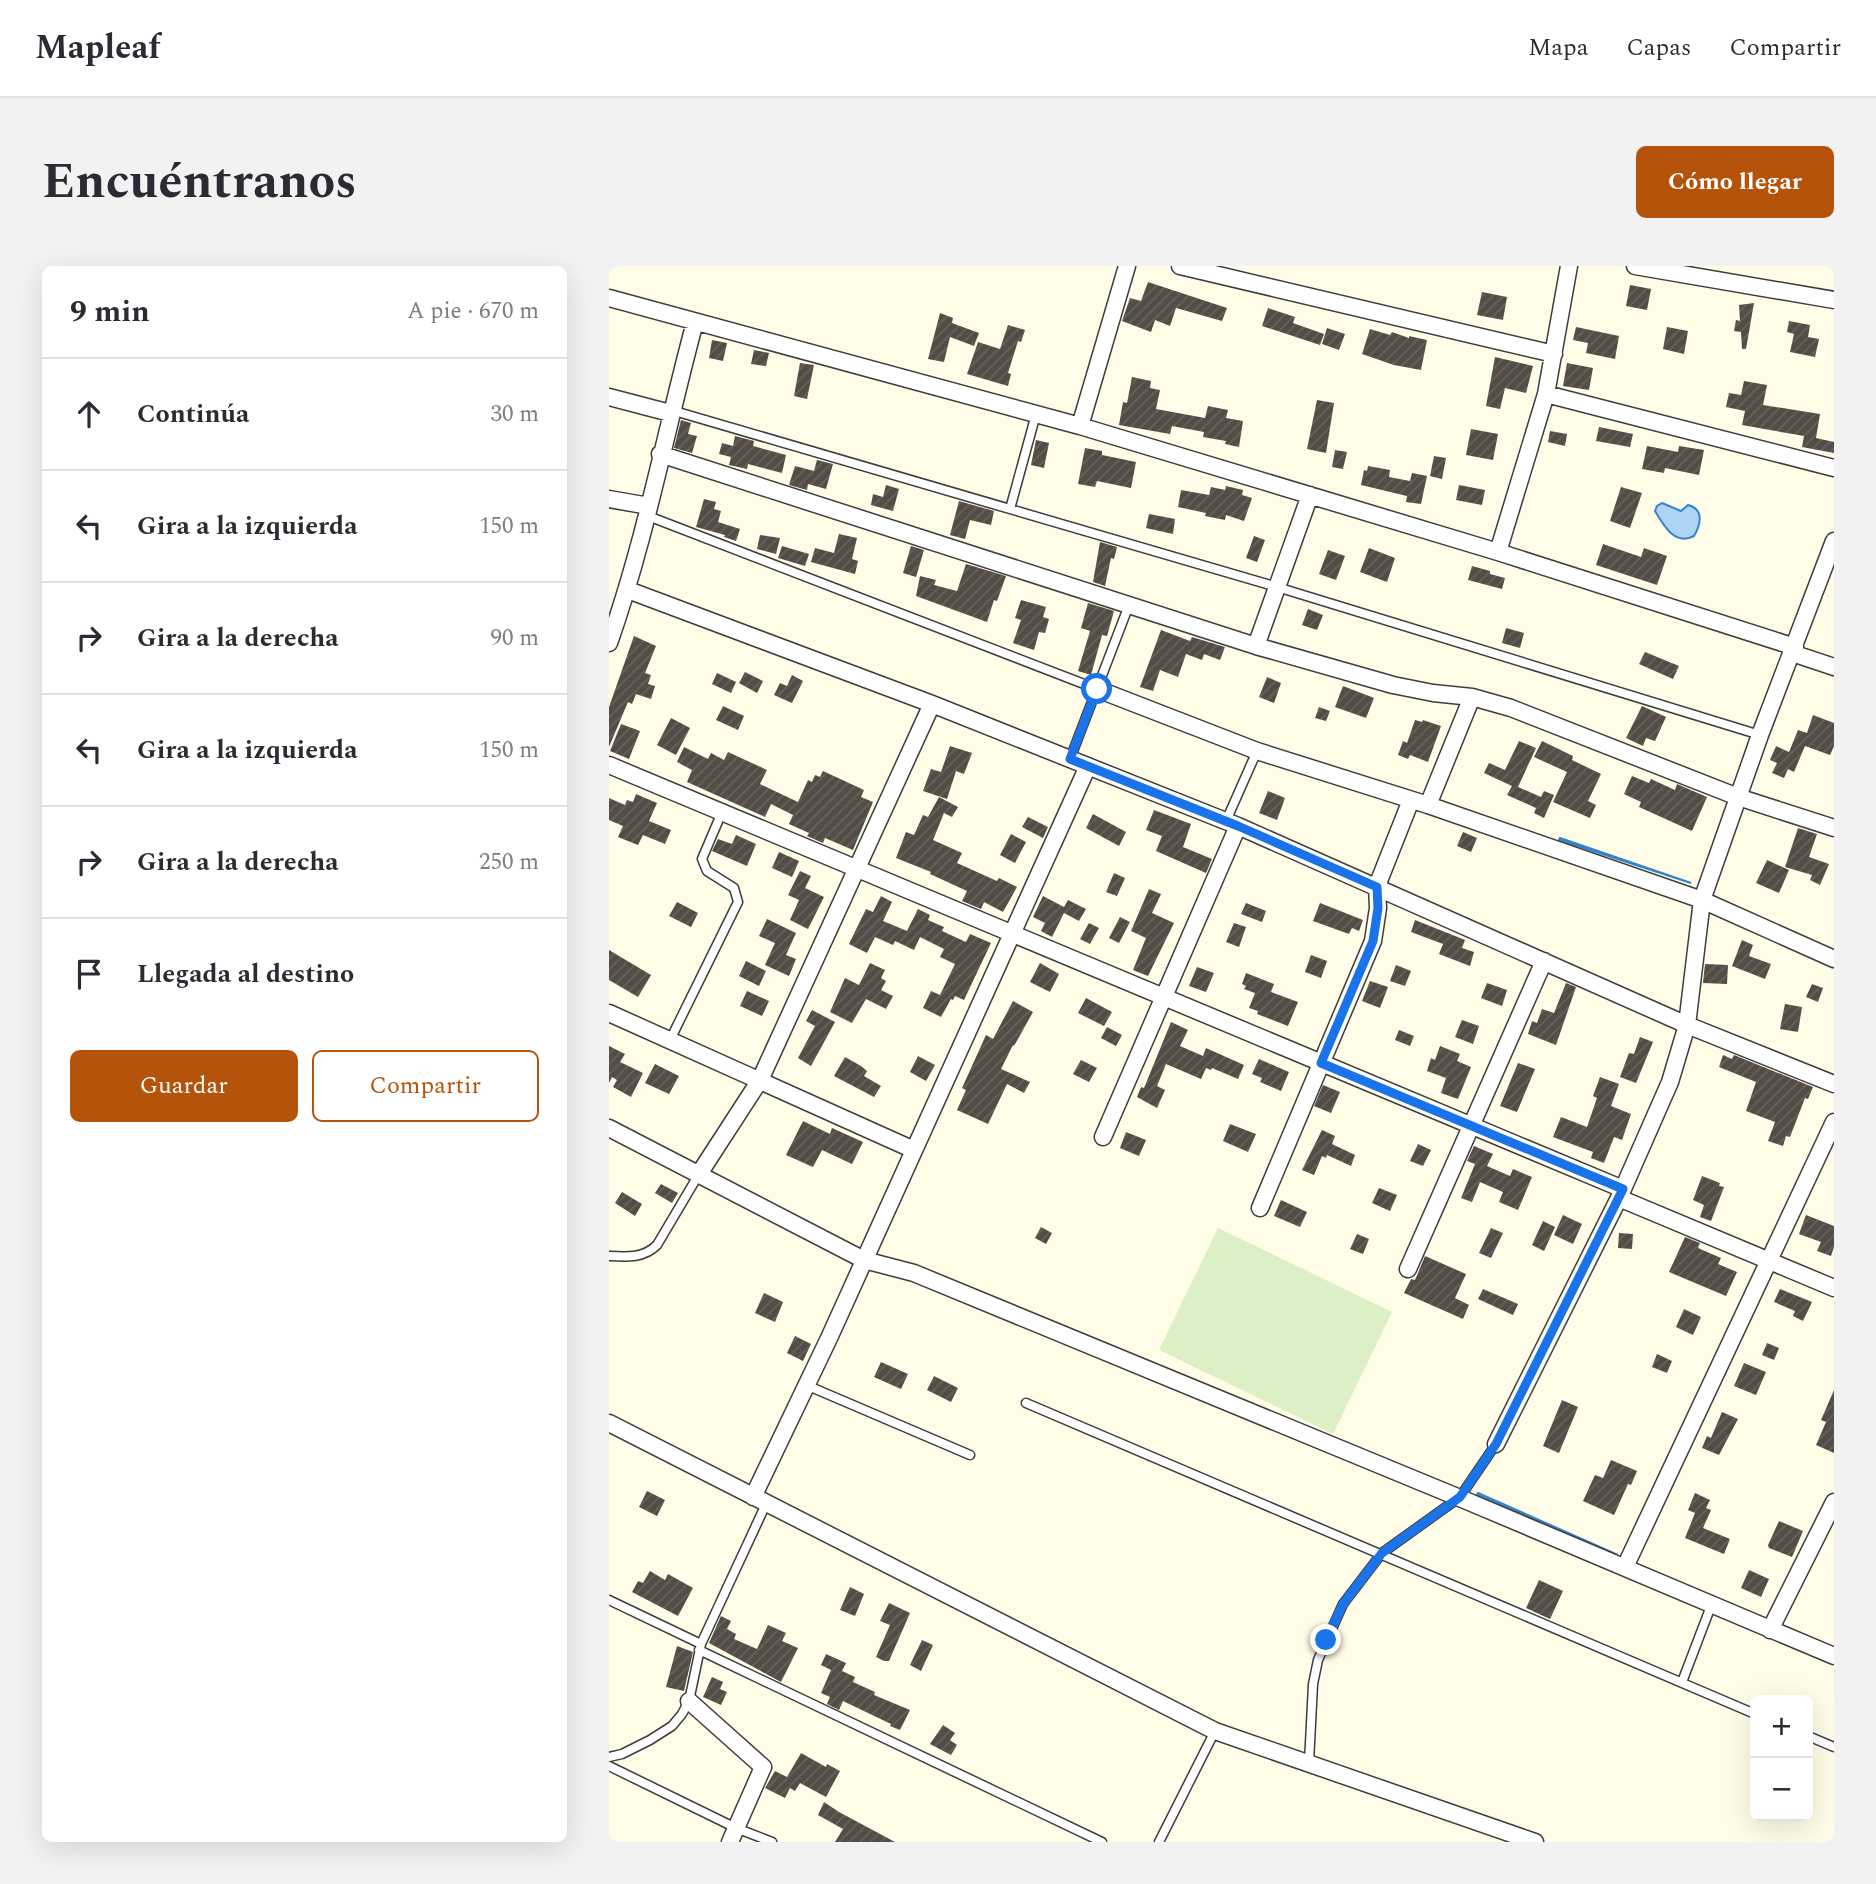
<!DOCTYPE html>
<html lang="es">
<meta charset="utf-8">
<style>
body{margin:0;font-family:Spectral,serif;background:#f2f2f3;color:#2b2b33}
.controls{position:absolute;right:21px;bottom:21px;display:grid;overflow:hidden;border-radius:10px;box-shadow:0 7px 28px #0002}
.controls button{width:63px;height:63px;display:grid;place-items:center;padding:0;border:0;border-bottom:2px solid #e1e1e2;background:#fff;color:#2b2b33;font:35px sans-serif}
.stop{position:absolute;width:21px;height:21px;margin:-16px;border:5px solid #1a73e8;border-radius:50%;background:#fff}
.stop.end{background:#1a73e8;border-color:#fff;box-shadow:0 2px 7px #0008}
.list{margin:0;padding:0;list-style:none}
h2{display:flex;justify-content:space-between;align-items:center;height:91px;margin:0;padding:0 28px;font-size:30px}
h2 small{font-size:23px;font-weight:400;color:#7c7c81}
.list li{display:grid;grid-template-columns:46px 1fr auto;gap:21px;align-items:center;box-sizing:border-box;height:112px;padding:0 28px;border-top:2px solid #e1e1e2}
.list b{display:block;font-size:26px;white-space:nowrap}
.list em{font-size:23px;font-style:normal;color:#7c7c81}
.actions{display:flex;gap:14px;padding:21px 28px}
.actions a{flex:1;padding:16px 0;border:2px solid #b45309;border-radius:10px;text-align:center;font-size:24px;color:#b45309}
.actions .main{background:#b45309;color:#fff}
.icon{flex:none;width:38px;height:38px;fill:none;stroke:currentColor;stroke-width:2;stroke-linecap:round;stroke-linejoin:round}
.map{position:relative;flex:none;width:1225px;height:1576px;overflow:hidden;border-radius:10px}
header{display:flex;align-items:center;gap:42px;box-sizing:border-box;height:98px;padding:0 35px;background:#fff;border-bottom:2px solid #e1e1e2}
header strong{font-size:33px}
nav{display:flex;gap:38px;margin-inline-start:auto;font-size:24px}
.intro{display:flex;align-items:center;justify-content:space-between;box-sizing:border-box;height:168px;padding:0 42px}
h1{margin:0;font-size:49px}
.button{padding:18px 32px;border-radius:10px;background:#b45309;color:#fff;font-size:24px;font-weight:700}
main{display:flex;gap:42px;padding:0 42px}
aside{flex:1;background:#fff;border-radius:10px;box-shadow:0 7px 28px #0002}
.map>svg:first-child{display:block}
.pitch{fill:#ddefc4}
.water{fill:#add4f5;stroke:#3483cc;stroke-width:2}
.building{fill:url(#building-hatch)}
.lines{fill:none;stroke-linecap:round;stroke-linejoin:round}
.service-casing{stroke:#3d3d3d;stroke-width:11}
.minor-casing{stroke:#3d3d3d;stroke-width:19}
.service{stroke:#fff;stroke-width:8}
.minor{stroke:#fff;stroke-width:16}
.route{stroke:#1a73e8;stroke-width:9}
</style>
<header>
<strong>Mapleaf</strong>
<nav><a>Mapa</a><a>Capas</a><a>Compartir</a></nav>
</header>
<div class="intro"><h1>Encuéntranos</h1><a class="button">Cómo llegar</a></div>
<main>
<aside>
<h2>9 min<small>A pie · 670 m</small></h2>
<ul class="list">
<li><svg class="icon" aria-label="ahead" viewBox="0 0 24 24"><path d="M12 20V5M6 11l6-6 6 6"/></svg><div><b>Continúa</b></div><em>30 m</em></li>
<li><svg class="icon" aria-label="left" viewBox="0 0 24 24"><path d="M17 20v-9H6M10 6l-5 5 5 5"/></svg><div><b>Gira a la izquierda</b></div><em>150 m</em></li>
<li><svg class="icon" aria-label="right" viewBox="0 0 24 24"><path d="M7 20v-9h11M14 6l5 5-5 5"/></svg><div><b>Gira a la derecha</b></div><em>90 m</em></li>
<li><svg class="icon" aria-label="left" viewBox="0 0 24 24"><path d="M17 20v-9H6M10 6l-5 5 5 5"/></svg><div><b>Gira a la izquierda</b></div><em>150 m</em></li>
<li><svg class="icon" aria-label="right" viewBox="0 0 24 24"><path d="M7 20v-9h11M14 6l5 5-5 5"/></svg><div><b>Gira a la derecha</b></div><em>250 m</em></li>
<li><svg class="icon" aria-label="arrive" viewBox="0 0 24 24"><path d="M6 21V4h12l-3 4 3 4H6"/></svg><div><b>Llegada al destino</b></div></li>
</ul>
<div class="actions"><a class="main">Guardar</a><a>Compartir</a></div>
</aside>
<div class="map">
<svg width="1225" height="1576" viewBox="0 0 1225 1576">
<defs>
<pattern id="building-hatch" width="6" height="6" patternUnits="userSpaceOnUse" patternTransform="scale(1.75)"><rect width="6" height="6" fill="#534c47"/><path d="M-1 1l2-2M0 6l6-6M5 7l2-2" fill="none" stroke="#67615d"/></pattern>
</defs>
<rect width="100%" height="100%" fill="#fffce7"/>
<!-- pitch -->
<path class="pitch" d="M609 962 783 1046 724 1168 550 1084Z"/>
<!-- water -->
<path class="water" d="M1053 237 1072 245 1079 239C1095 243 1092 258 1085 270 1066 280 1055 260 1046 245L1048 240Z
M951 572 1082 617 950 574Z
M869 1227 1007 1288 1006 1289 868 1229Z"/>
<!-- building -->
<path class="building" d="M539 16 618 42 613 55 567 42 561 60 546 54 542 66 513 55 521 32 532 35Z
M1021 19 1042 23 1038 44 1017 40Z
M873 26 898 31 894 54 868 49Z
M1145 37 1137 83H1133L1132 66 1125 65 1127 54 1131 55 1130 39Z
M659 42 686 51 684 57 715 68 711 79 653 60Z
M331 47 344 52 343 57 370 67 365 80 341 71 335 96 319 93Z
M1180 55 1201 59 1199 71 1210 73 1206 91 1181 86 1185 68 1178 66Z
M399 59 416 64 412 76 409 75 399 107 402 108 399 120 358 108 369 76 391 83Z
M967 61 1010 70 1006 93 977 87 979 77 964 74Z
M1058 61 1079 65 1075 88 1054 83Z
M718 62 736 68 730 84 713 78Z
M761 63 781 69 783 66 800 72V70L818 74 812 104 785 99 753 88Z
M103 74 118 77 114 95 100 92Z
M145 84 160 87 157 100 142 98Z
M886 91 924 100 917 127 896 122 891 143 877 140Z
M191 97 205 99 198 133 185 130Z
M958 97 984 102 980 124 954 120Z
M523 111 542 115 541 122 551 124 547 143 596 152 599 140 619 144 617 152 634 155 630 181 616 178 617 175 594 171 595 166 563 160 561 168 510 159 514 136 518 137Z
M1135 115 1158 119 1154 139 1211 148 1207 172 1225 176V187L1193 181 1195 170 1133 159 1136 145 1117 141 1120 127 1132 129Z
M708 134 725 137 717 187 698 183Z
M72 154 82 157 79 168 88 170 83 187 65 182Z
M990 161 1024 168 1021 181 987 175Z
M862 163 889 168 884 194 857 189Z
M941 165 958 168 956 180 939 176Z
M126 170 145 175 144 180 177 189 173 207 139 198 138 203 120 199 122 191 110 188 113 177 124 180Z
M427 174 440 177 435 202 422 199Z
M1038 180 1069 186 1070 180 1095 184 1090 209 1056 202 1055 207 1033 203Z
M476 182 493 185V189L527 196 522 222 488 215 486 221 469 218Z
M726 184 738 186 734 203 723 201Z
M825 190 837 192 833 213 821 210Z
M208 194 224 198 217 223 199 218 198 224 180 219 186 200 205 205Z
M759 200 781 204 780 211 801 215 803 207 818 210 812 238 797 236 798 230 752 219 755 204 758 205Z
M277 219 290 223 284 245 262 239 264 228 274 231Z
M850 219 876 224 873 239 847 234Z
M617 220 634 224 633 229 643 232 635 255 617 249 616 254 596 250 597 247 569 241 572 224 600 229 602 221 616 224Z
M1012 221 1033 227 1021 262 1001 255Z
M95 233 107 236 105 243 112 245 109 256 131 263 127 275 115 271 116 269 87 261Z
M350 235 385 245 382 259 361 254 356 273 341 269Z
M540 248 566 253 564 268 537 262Z
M230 268 248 272 243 293 249 295 246 308 202 296 206 282 225 287Z
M151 269 171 272 167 288 148 283Z
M645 270 656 274 648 296 637 292Z
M491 276 508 281 505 293 502 292 496 320 484 316Z
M994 278 1032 291 1035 282 1058 290 1048 319 987 299Z
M173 280 200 288 196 300 169 292Z
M302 280 315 284 307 311 294 307Z
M760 282 786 292 778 316 751 306Z
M719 284 736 290 727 314 710 308Z
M357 298 397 310 388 335 385 334 378 356 307 330 311 310 327 314 325 319 348 325Z
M863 300 881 305V308L896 312 893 323 859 314Z
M412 334 437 341 434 351 440 353 436 367 430 366 425 384 404 377 412 354 406 352Z
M479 337 505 345 498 370 493 369 482 409 469 405 481 365 472 362Z
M699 343 714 349 708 364 693 359Z
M897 362 915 367 911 382 893 377Z
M552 364 581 375 583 371 616 381 611 394 595 388 593 394 577 388 569 411 551 404 544 425 531 421Z
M25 370 47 380 36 407 42 409 39 418 46 420 42 433 27 428 23 438 19 436 0 481V441Z
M1036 386 1070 400 1064 413 1030 398Z
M136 406 154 415 148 427 130 417Z
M108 407 127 416 122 427 103 418Z
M183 409 194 415 183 437 165 429 171 417 178 420Z
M658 411 672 417 665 437 650 431Z
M734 420 765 432 757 452 726 441Z
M114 440 135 450 129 464 107 454Z
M1033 440 1057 451 1046 475 1037 472 1034 480 1017 472Z
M710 441 721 445 717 455 706 452Z
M1204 449 1225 457V480L1221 489 1196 480 1185 506 1179 503 1175 512 1163 507 1168 497 1161 494 1167 480 1180 486 1189 464 1198 467Z
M62 452 81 462 67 489 48 479Z
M806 454 813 456 814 454 832 460 819 496 801 489 799 493 789 489 794 475 798 477Z
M12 458 31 465 20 493 1 485Z
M910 475 927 482 909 521 932 531 935 525 945 529 935 552 925 547 927 542 898 529 903 520 875 507 880 497 896 504Z
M933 475 964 490 963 494 992 508 979 535 987 539 981 552 944 536 958 506 925 491Z
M341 480 363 487 355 508 347 505 338 533 314 525 322 503 332 506Z
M75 481 99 493 102 487 115 494 119 486 158 504 151 518 189 536 199 514 203 516 206 509 211 511 214 505 255 524 252 531 264 536 244 584 216 572 214 577 198 570 200 567 180 558 184 549 162 538 156 551 78 516 83 504 68 496Z
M1023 510 1040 517 1042 513 1066 524 1068 518 1098 531 1083 565 1030 541 1032 536 1015 528Z
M659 525 676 532 668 554 650 547Z
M27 528 48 537 40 555 62 564 56 578 34 569 29 579 9 571 14 560 0 554V532L16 539 18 534 24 536Z
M330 531 349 541 343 551 335 547 324 574 353 587 348 597 388 615 390 612 408 621 394 646 375 636 372 643 353 635 358 625 321 608 322 606 287 592 297 566 305 569 314 549 319 551Z
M545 544 582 558 574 581 603 593 597 607 547 585 553 570 537 564Z
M484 548 517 566 510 580 477 562Z
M419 551 439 561 434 572 413 561Z
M1189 562 1208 568 1200 591 1220 598 1211 619 1201 614 1203 609 1176 601Z
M854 566 868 572 862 586 848 580Z
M402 568 417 576 406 597 391 589Z
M127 569 147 578 138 600 103 585 109 573 123 578Z
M170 586 190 595 183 611 163 602Z
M1158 594 1180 604 1170 627 1147 617Z
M191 605 202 610 196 622 215 631 199 663 181 654 190 634 179 629Z
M505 607 516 612 508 630 497 626Z
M540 623 552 628 543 647 565 657 539 710 524 704 537 672 522 665Z
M272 630 283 636 274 655 298 665 309 643 321 649 319 654 335 661 333 665 357 676 361 668 382 677 355 734 346 730 344 734 342 733 332 751 314 742 322 725 331 729 346 698 331 691 335 683 311 671 305 684 286 675 284 679 266 671 258 687 240 678 257 643 264 646Z
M434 630 455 641 459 634 477 643 470 655 455 647 443 671 432 665 436 657 424 651Z
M68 636 89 647 82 661 60 650Z
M637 637 657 645 653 656 632 648Z
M711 637 754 654 750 665 743 662 740 668 704 655Z
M511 651 521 656 510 677 500 672Z
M158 653 187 667 177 689 187 693 180 710 156 699 166 677 150 670Z
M806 654 856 674 853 682 865 686 861 700 830 688 834 678 802 666Z
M480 657 490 662 481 678 471 673Z
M625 657 637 661 630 681 617 676Z
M1133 674 1144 679 1140 690 1162 698 1156 713 1123 700Z
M0 684 42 709 29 731 0 714Z
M702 689 718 695 712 712 696 706Z
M137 695 157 705 150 720 130 710Z
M261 697 276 704 272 712 277 715 272 724 284 730 277 743 257 733 243 757 221 746 236 712 250 719Z
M431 697 450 708 441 726 421 716Z
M1096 698 1119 699 1118 718 1094 717Z
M787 699 802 705 796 720 781 715Z
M588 701 605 707 597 726 580 720Z
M637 707 665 718 662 726 689 736 679 760 648 748 649 745 640 742 646 727 635 723 637 720 633 718Z
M761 715 779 721 771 742 753 735Z
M878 717 898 724 893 740 872 732Z
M957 717 967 721 947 779 919 768 923 755 928 757 933 743 945 747Z
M1203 718 1214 722 1209 736 1197 731Z
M138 725 160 735 153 750 131 740Z
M477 732 503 746 495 760 469 747Z
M404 735 424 746 405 780 404 779 392 803 421 816 415 827 398 818 379 858 348 844 357 824 353 822 377 769 384 773Z
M1176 738 1193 741 1189 766 1171 763Z
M203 744 226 756 202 800 189 792 206 760 197 755Z
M853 754 870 760 864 778 846 771Z
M562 756 579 764 571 780 594 790 597 782 635 799 629 813 603 802 602 804 597 802 592 813 557 798 548 820 556 824 548 842 528 831 532 821 535 822Z
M498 761 513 769 507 780 492 772Z
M790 764 805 770 801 780 786 774Z
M1031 771 1044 776 1027 817 1011 811 1020 787 1025 788Z
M0 780 16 788 11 796 34 807 22 831 4 821 8 814 3 811 0 817Z
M831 780 851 788 848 795 862 801 849 833 832 827 837 812 818 805 822 792 826 794Z
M1114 789 1123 793 1125 789 1204 821 1199 833 1196 832 1181 871 1177 870 1174 880 1159 875 1166 856 1137 845 1147 816 1110 801Z
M309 790 326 799 317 815 301 806Z
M236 791 252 800 258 805 255 810 272 820 265 831 225 810Z
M650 793 680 806 672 825 651 816 653 812 643 808Z
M472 794 488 802 480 816 464 808Z
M909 797 926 803 908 846 891 840Z
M46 798 70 810 60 828 36 817Z
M991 811 1010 818 1002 840 1022 848 1013 874 1005 871 995 897 982 892 984 886 944 871 952 851 978 861 988 832 984 830Z
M714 819 731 826 722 847 705 840Z
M194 855 221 868 223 862 254 876 243 898 213 884 204 901 177 889Z
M621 858 647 868 639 886 614 875Z
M713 864 726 870 723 878 746 889 742 900 718 889 717 892 713 890 705 909 693 904Z
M517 866 537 874 530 890 511 882Z
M809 878 822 884 814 900 801 895Z
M865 880 884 888 878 900 901 910 904 903 923 911 909 944 890 936 894 926 871 916 863 936 852 932 866 898 858 895Z
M1093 910 1111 917 1110 920 1115 921 1102 955 1091 951 1095 939 1084 934Z
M52 918 69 927 63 937 46 927Z
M770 922 788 929 781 945 763 937Z
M13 926 33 938 26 950 6 937Z
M672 934 698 946 691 961 665 950Z
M954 949 973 958 964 978 945 969Z
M1197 949 1225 960V981L1222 990 1208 985 1212 976 1190 968Z
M934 955 946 961 935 985 923 979Z
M432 961 443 967 437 978 426 972Z
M882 962 894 967 882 992 870 987Z
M1010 967 1024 968 1023 983 1009 982Z
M748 968 760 973 754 988 741 983Z
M1076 971 1091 977 1089 982 1112 992 1109 998 1128 1006 1117 1030 1060 1006Z
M816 990 857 1008 846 1032 860 1039 854 1053 795 1027 802 1013 806 1014Z
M874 1023 909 1038 904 1049 869 1033Z
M1171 1023 1203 1036 1194 1055 1184 1050 1186 1045 1165 1036Z
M155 1027 174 1036 166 1056 146 1047Z
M1075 1043 1092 1051 1084 1069 1067 1061Z
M186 1070 202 1078 194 1095 178 1087Z
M1158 1077 1170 1082 1165 1094 1153 1089Z
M1048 1088 1063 1095 1058 1107 1043 1101Z
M272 1096 299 1108 292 1123 265 1111Z
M1135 1097 1157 1106 1147 1129 1125 1120Z
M325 1110 349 1122 342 1136 318 1124Z
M1225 1124V1187L1207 1179 1217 1156 1212 1154Z
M953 1134 969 1141 950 1187 934 1180Z
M1113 1146 1129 1153 1110 1189 1093 1182 1098 1170 1102 1172Z
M1002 1194 1028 1205 1022 1219 1019 1218 1005 1249 974 1235 986 1209 994 1212Z
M38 1225 56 1234 48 1250 30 1241Z
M1086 1227 1101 1234 1097 1242 1102 1244 1094 1262 1121 1273 1115 1288 1076 1272 1086 1247 1079 1244Z
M1170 1255 1194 1265 1183 1291 1160 1282 1159 1279Z
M1140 1304 1160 1313 1152 1331 1132 1322Z
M41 1305 56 1314 59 1308 84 1322 69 1350 23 1326 29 1315 34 1317Z
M930 1314 954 1325 941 1353 917 1342Z
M241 1321 255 1328 246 1350 231 1344Z
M280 1337 301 1347 280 1395H275L267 1391 281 1359 271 1355Z
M112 1350 122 1355 118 1363 127 1368 125 1373 148 1383 159 1359 177 1367 173 1375 189 1382 172 1416 100 1377Z
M313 1374 324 1379 312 1405 301 1399Z
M68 1380 84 1386 75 1425 57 1421Z
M217 1388 237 1397 233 1405 246 1411 244 1416 266 1426 265 1429 301 1444 291 1464 281 1460 282 1458 234 1435 230 1444 218 1438 221 1431 212 1427 222 1404 212 1399Z
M103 1411 114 1416 111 1423 118 1426 112 1439 94 1431Z
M334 1459 346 1467 341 1474 348 1479 342 1489 321 1478Z
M192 1487 217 1501 218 1498 231 1505 217 1531 191 1517 186 1525 181 1522 176 1532 156 1522 166 1505 178 1511Z
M215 1536 230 1546 286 1576H226L234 1563 209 1549Z"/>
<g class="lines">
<defs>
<path id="service" d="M62 144 668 321 1151 469
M401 243 427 148
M39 250 488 423
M461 493 520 339
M617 555 648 485
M61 774 129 636 125 622 98 605 93 593 113 546
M0 990C19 991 35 992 48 979L90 908
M197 1119 361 1189
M417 1137 1146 1448
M0 1334 92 1378
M90 1384 493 1576
M1073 1416 1102 1340
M1199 1470 1225 1481
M0 1491 13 1488 41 1474 63 1460 73 1448 80 1435 92 1378 157 1238
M700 1497 704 1418 709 1394 734 1338 773 1287 851 1231 887 1178
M0 1500 127 1562 163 1576
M550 1576 606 1465"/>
<path id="minor" d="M571 0 945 88
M1026 0 1225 34
M0 32 471 160 889 286 1186 381
M937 128 1225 202
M0 131 61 147
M471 160 518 0
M51 188 647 380 784 419 824 427 863 431 902 442 1129 531 1225 562
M0 233 40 240
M889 286 937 128 960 0
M19 324 323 438 629 560 1078 759 1225 818
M0 377C37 272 57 163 86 56
M647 380 701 229
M1183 387 1225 401
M488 423 648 485 819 539 1093 634 1225 693
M0 499 1014 923
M819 539 863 431
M0 747 305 884
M0 862 255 994 305 1007 858 1235 1225 1390
M494 871 629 560
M90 908 151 814 323 438
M1010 932 1225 1022
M651 942 764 675 769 642 768 620 802 534
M799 1003 935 695
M0 1157 606 1465 926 1576
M887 1178 1010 932 1061 816 1078 759 1093 634 1151 469 1225 275
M144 1231 221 1070 479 500
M1016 1301 1225 856
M1161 1364 1225 1236
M80 1435 154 1501 121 1576"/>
</defs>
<!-- service casing -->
<use href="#service" class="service-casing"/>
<!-- minor casing -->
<use href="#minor" class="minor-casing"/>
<!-- service -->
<use href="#service" class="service"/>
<!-- minor -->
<use href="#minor" class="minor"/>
</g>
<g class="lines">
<!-- route -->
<path class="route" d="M488 423 461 493 629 560 768 621 769 642 764 675 712 797 1014 923 887 1178 851 1231 773 1287 734 1338 717 1374"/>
</g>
</svg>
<div class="controls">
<button>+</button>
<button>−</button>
</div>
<div class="stop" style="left:488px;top:423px"></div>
<div class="stop end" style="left:717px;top:1374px"></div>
</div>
</main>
